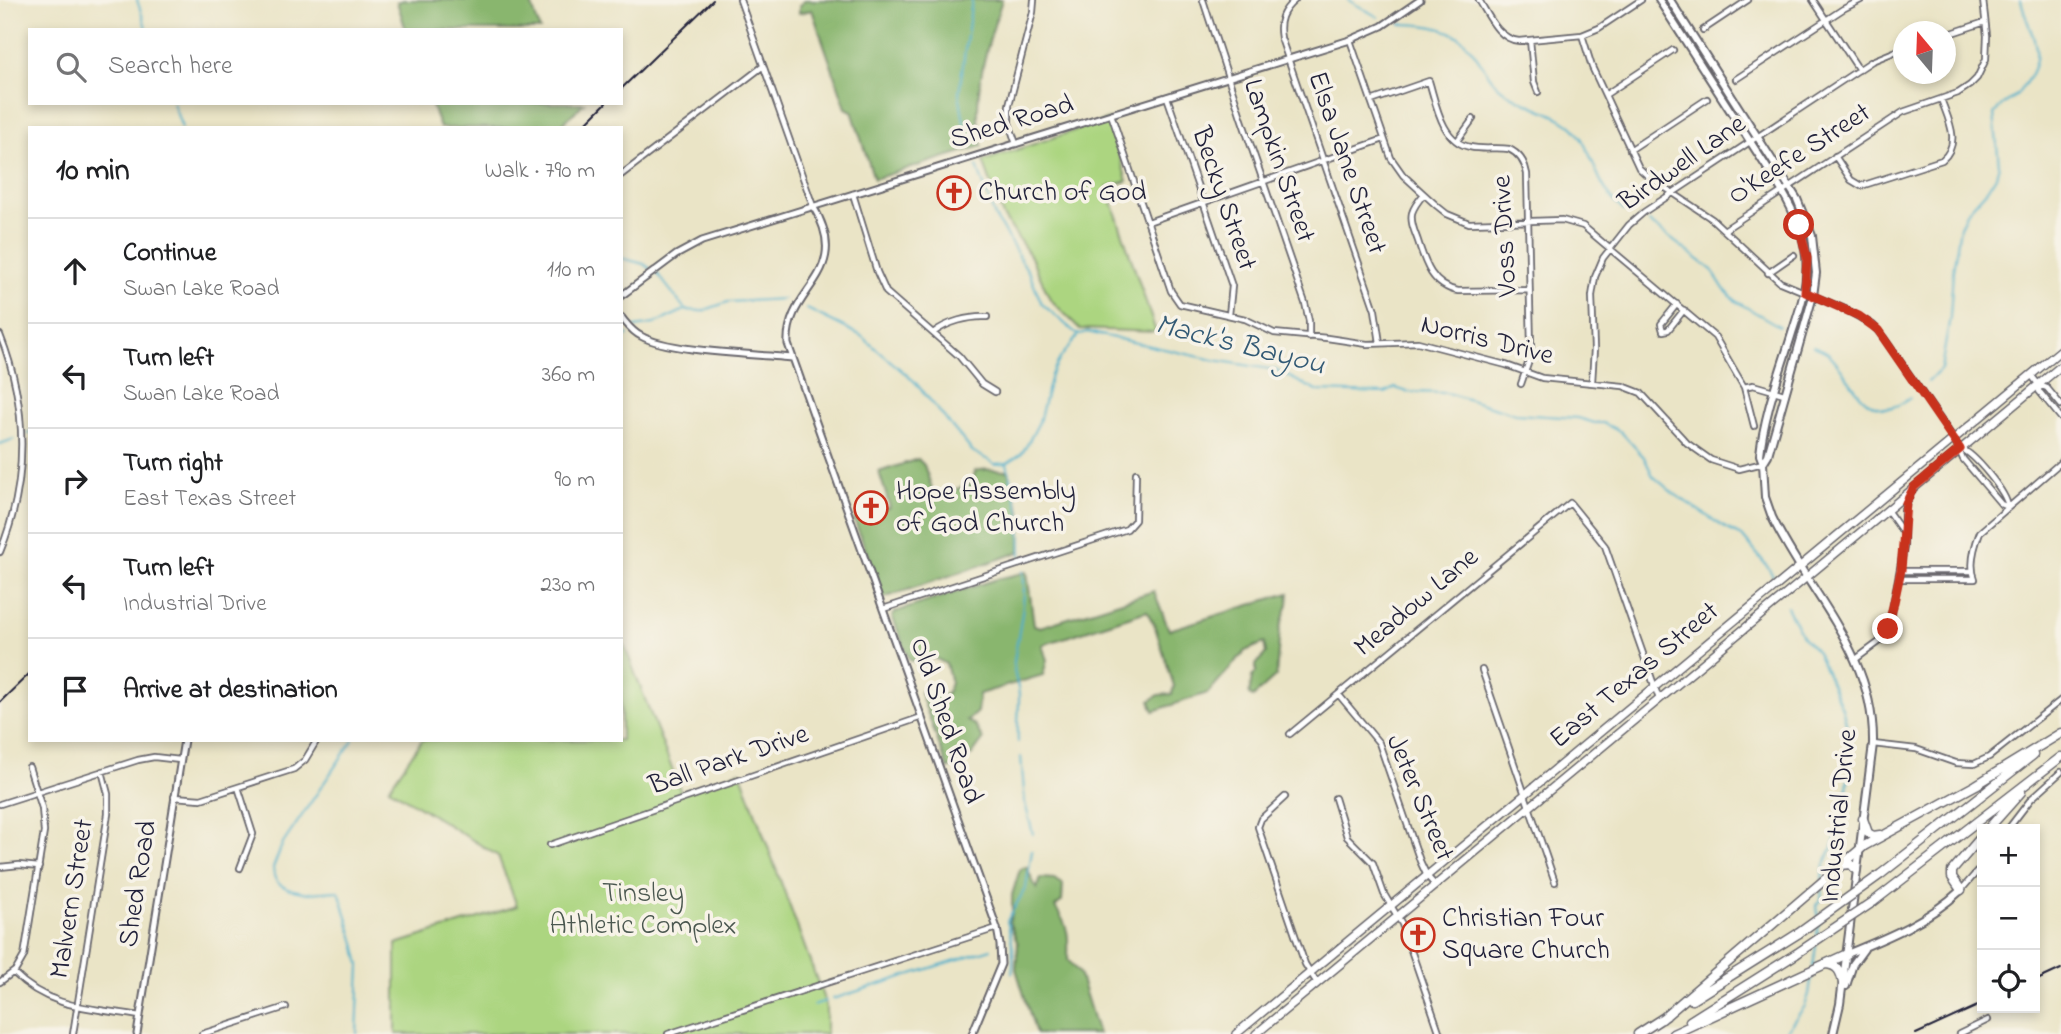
<!DOCTYPE html>
<meta charset="utf-8">
<style>
body{margin:0;font-family:"Indie Flower",sans-serif;background:#f6f6f6;color:#202124}
.controls{position:absolute;right:21px;bottom:21px;display:grid;overflow:hidden;border-radius:0px;box-shadow:0 4px 10px #0003}
.controls button{width:63px;height:63px;display:grid;place-items:center;padding:0;border:0;border-bottom:2px solid #e0e0e0;background:#fff;color:#202124;font:35px sans-serif}
.compass{position:absolute;left:1893px;top:21px;width:63px;height:63px;border-radius:50%;background:#fff;box-shadow:0 4px 10px #0003;rotate:341deg}
.stop{position:absolute;width:21px;height:21px;margin:-16px;border:5px solid #c8321e;border-radius:50%;background:#fff}
.stop.end{background:#c8321e;border-color:#fff;box-shadow:0 2px 7px #0008}
.list{margin:0;padding:0;list-style:none}
h2{display:flex;justify-content:space-between;align-items:center;height:91px;margin:0;padding:0 28px;font-size:30px}
h2 small{font-size:23px;font-weight:400;color:#757577}
.list li{display:grid;grid-template-columns:46px 1fr auto;gap:21px;align-items:center;box-sizing:border-box;height:105px;padding:0 28px;border-top:2px solid #e0e0e0}
.list b{display:block;font-size:26px;white-space:nowrap}
.list p{margin:0;font-size:23px;white-space:nowrap;color:#757577}
.list em{font-size:23px;font-style:normal;color:#757577}
.icon{flex:none;width:38px;height:38px;fill:none;stroke:currentColor;stroke-width:2;stroke-linecap:round;stroke-linejoin:round}
.map{position:relative;flex:none;width:2061px;height:1034px;overflow:hidden}
.search{position:absolute;background:#fff;box-shadow:0 4px 10px #0003;left:28px;top:28px;width:595px;height:77px;display:flex;align-items:center;gap:18px;box-sizing:border-box;padding:0 24px;border-radius:0px;color:#757577;font-size:26px}
.panel{position:absolute;background:#fff;box-shadow:0 4px 10px #0003;left:28px;top:126px;width:595px;height:616px;border-radius:0px}
.map>svg:first-child{display:block}
.green{fill:#acd580;stroke:#677c5e;stroke-width:2}
.forest{fill:#89b66e;stroke:#566c54;stroke-width:2}
.lines{fill:none;stroke-linecap:round;stroke-linejoin:round}
.stream{stroke:#4cafcb;stroke-width:2}
.minor-casing{stroke:#68666c;stroke-width:8}
.tertiary-casing{stroke:#68666c;stroke-width:9}
.secondary-casing{stroke:#68666c;stroke-width:10}
.primary-casing{stroke:#68666c;stroke-width:10}
.motorway-casing{stroke:#68666c;stroke-width:11}
.minor{stroke:#fff;stroke-width:4.5}
.tertiary{stroke:#fff;stroke-width:5}
.secondary{stroke:#fff;stroke-width:6}
.primary{stroke:#fff;stroke-width:7}
.motorway{stroke:#fff;stroke-width:8}
.rail{stroke:#22223b;stroke-width:2}
.motorway-bridge-casing{stroke:#68666c;stroke-width:11;stroke-linecap:butt}
.motorway-bridge{stroke:#fff;stroke-width:8}
.route{stroke:#c8321e;stroke-width:9}
.labels{text-anchor:middle;dominant-baseline:central;stroke-width:7;stroke-linejoin:round;paint-order:stroke}
.street-label{font-size:28px;fill:#22223b;stroke:#f7f3e8}
.poi-label{font-size:28px;fill:#22223b;stroke:#f7f3e8;text-anchor:start}
.park-label{font-size:28px;fill:#4b5850;stroke:#f7f3e8}
.water-label{font-size:30px;font-style:italic;fill:#335a75;stroke:#f7f3e8}
</style>
<div class="map">
<svg width="2061" height="1034" viewBox="0 0 2061 1034">
<rect width="100%" height="100%" fill="#f7f3e8"/>
<filter id="ink" filterUnits="userSpaceOnUse"><feTurbulence type="fractalNoise" baseFrequency=".0143" numOctaves="2"/><feDisplacementMap in="SourceGraphic" scale="14" xChannelSelector="R" yChannelSelector="G"/><feConvolveMatrix kernelMatrix="1 2 1 2 8 2 1 2 1" color-interpolation-filters="sRGB"/></filter>
<filter id="wash" filterUnits="userSpaceOnUse"><feTurbulence type="fractalNoise" baseFrequency=".00686" numOctaves="4" result="noise"/><feDisplacementMap in="SourceGraphic" scale="28" xChannelSelector="R" yChannelSelector="G"/><feGaussianBlur stdDeviation="1.57" result="paint"/><feColorMatrix in="noise" values="0 0 0 0 0 0 0 0 0 0 0 0 0 0 0 0 0 1.4 0 .05"/><feComposite in="paint" operator="in"/></filter>
<g filter="url(#wash)">
<rect width="100%" height="100%" fill="#eae4c6"/>
<!-- green -->
<path class="green" d="M1109 119 1127 181 1107 187 1156 332 1080 329 1050 299 1031 257 1003 216 983 161Z
M621 637 681 792 740 771 826 1005V1034H396V944L517 906 498 856 389 788 422 740H621Z"/>
<!-- forest -->
<path class="forest" d="M404 0H530L540 30H406L397 2Z
M804 0H1002C987 45 970 98 982 146L874 179 852 111 846 108 812 10 799 13V6Z
M431 103H584L558 128H440Z
M918 459 924 465 934 494 938 495 972 484 975 471C986 467 996 471 1008 471L1021 514 1020 552 884 598 854 519 890 507 879 472Z
M1027 572 1034 625 1040 627 1154 591 1169 630 1289 593 1288 604 1280 628 1276 676 1253 697 1249 695 1252 677 1256 672V665L1266 653 1264 643 1245 651 1208 693 1154 711 1150 701 1159 695 1172 694 1174 686 1155 627 1147 611 1042 645 1047 660 1043 675 979 694 977 712 967 721 975 725 983 740 972 755 948 769 920 692 930 688 946 695 951 683 946 664 935 658 910 661 892 616 895 612 997 579Z
M1026 867 1037 889 1041 878 1054 879 1063 884 1062 901 1055 907C1069 927 1069 935 1068 960L1079 973 1098 1034H1036L1016 969 1018 944 1009 922 1012 913V895L1020 869Z"/>
<g class="lines">
<!-- stream -->
<path class="stream" d="M137 0 147 30
M1348 0 1378 17
M1401 24C1417 24 1439 26 1454 34 1474 44 1483 72 1499 87 1521 106 1563 112 1578 133 1597 161 1595 186 1624 211
M173 103 182 128
M971 144 965 128 959 93 972 0
M977 166 995 217 1029 273 1042 304 1078 335 1087 332 1214 360 1276 370 1317 391 1385 393 1395 388 1408 392 1447 393 1516 414 1578 418 1595 423H1603L1621 432 1644 457 1653 476 1673 493 1722 526 1743 537 1767 566 1775 579
M1649 222 1712 270 1724 289 1737 302 1779 326
M621 258 644 264 651 269
M657 273 684 308
M807 309 860 335 914 381 972 451 995 464 1007 463 1021 454 1027 445 1039 422 1051 375 1061 357 1077 337
M635 327 654 324 685 310 702 311 728 302 783 299
M621 343 628 334
M1813 346C1818 348 1825 350 1829 354 1852 375 1866 431 1910 398
M1928 382 1941 369 1950 317 1953 271 1960 227 1966 213 1987 190 1996 176 1999 165 1994 114C2000 105 2012 100 2019 92 2051 52 2031 42 2021 0
M28 434 30 433
M0 444 14 439
M1007 464 1020 514 1021 559
M1787 607 1802 636 1817 652 1842 708 1850 737 1852 754 1842 823 1824 867 1822 879
M353 740 282 845 273 868 274 876 279 884 288 889 308 893 337 891 340 894 355 943 360 965 357 1034
M1018 742C1017 727 1019 714 1019 699 1020 686 1012 674 1014 662 1018 630 1027 603 1023 571
M1021 757 1025 803 1033 834
M1818 916 1817 905 1821 900 1822 888
M1817 936 1819 921
M1813 967 1816 945
M1012 973C1015 953 1012 940 1007 921L1026 887 1032 851
M833 999 991 949
M813 1005 826 1001
M1784 1034 1805 1006 1809 994 1812 973"/>
</g>
</g>
<g filter="url(#ink)">
<g class="lines">
<defs>
<path id="minor" d="M740 0 813 206
M1203 0 1241 117 1305 303 1309 321V337
M1295 0C1282 11 1278 21 1281 38L1375 310 1380 343
M1479 0C1489 16 1498 39 1519 41L1582 35 1599 28 1641 0
M1813 0 1859 70
M1703 30 1748 0
M1582 35 1592 67 1639 168 1649 177 1712 219 1780 282 1845 309 1873 325 1884 338 1954 439 1963 459 2001 504 2008 507
M1946 35 1985 22
M1350 40 1391 158 1403 175 1437 206 1447 214 1469 223 1562 220 1583 226 1715 337 1744 387 1754 426
M1530 40 1534 82 1538 92
M1736 79 1843 9 1861 0
M1605 95 1673 50
M1167 97 1232 286 1229 315
M1371 101 1429 81C1436 104 1442 142 1470 147 1483 150 1496 147 1509 149 1520 154 1525 162 1527 174L1531 347 1530 358 1521 384
M1111 114 1171 291 1180 304 1245 319 1274 333 1327 338 1367 344 1418 342 1506 365 1542 378 1623 386 1641 393 1687 443 1711 460 1739 469 1763 463
M1457 141 1473 119
M1016 144 1009 123V105L1033 12 1034 0
M1630 150 1707 99
M1835 156 1851 180 1861 186 1942 160C1962 143 1948 119 1941 99
M621 175 762 67
M853 194 877 272 886 292 959 356 982 384 995 392
M1424 194C1419 200 1414 206 1412 213 1410 223 1415 232 1418 241 1425 263 1432 286 1458 291L1529 290
M1148 222 1384 139
M1724 230 1903 112 1958 93 1970 85 1977 78 1986 59 1987 36 1983 0
M1768 273 1794 255
M1677 304 1661 324 1663 331 1668 330 1684 310
M933 333C947 322 969 316 987 317
M0 335C28 405 29 482 0 552
M2031 375 2039 385V391L2061 418
M1592 382 1594 349 1592 296 1595 277 1603 258 1629 225 1644 212 1872 61 1904 48
M2039 385 2047 388 2061 405
M1744 387 1753 385 1784 394
M1961 449C1974 453 2007 493 2008 507
M1887 510 1902 531
M1901 571H1972
M1900 579H1975C1969 565 1974 547 1980 532L2061 462
M883 609 1127 529 1135 520 1136 473
M1856 659 1879 642 1890 622 1904 547V510L1910 494
M1482 670 1555 882
M1339 695 1379 743 1420 861 1427 876 1435 885
M1290 734 1570 503 1605 546 1659 699
M1873 744 1916 749 1956 763 1974 764 1989 757 2061 700
M238 787 253 834 240 868
M174 797 201 799 294 769 305 760 317 740
M1285 797 1261 819 1258 827 1305 964 1317 983
M1335 798 1347 837 1373 863 1384 894 1402 924 1440 1034
M0 804 138 760 154 757 180 760
M2008 829 2031 799 2061 772
M550 845 922 717
M0 867 19 865 39 867
M1962 889 1982 866
M14 973C49 1009 93 1008 140 1016
M0 982 16 970 24 956 44 832 42 808 29 767
M73 1034 108 814V794L102 771
M202 1034 286 1007
M668 1034 997 928
M1959 1034 1988 1020"/>
<path id="tertiary" d="M813 206C855 276 785 287 788 344L997 928 1000 945 1001 964 972 1034
M621 296 676 255 702 241 1350 40 1382 26 1420 0
M621 317C627 324 632 332 641 336 668 352 757 354 792 358
M137 1034 184 740"/>
<path id="secondary" d="M1659 0 1782 191C1794 212 1804 233 1806 256 1809 282 1801 306 1793 330 1781 370 1764 413 1760 455L1763 463 1765 497 1772 517C1808 593 1875 653 1873 744L1840 1004 1833 1034
M1670 0 1797 199 1812 236 1816 273 1813 296 1768 455 1763 463
M1847 954C1889 937 1928 921 1961 890
M1846 986 1853 964 1864 949"/>
<path id="primary" d="M1236 1034 2061 350
M1256 1034 2061 366"/>
<path id="motorway" d="M1863 819 1868 833 1873 836 1880 835
M1988 829 2021 792
M1841 865 1851 864 1856 870
M1881 874 2033 755
M1961 890 1952 877V871L1982 836
M1873 902 2061 757
M1826 964C1838 965 1841 972 1843 983
M1692 1000 1799 933
M1662 1019 1864 846 1976 785 2061 733
M1690 1021 1796 954
M1638 1034 1666 1016
M1673 1034 1847 954"/>
</defs>
<!-- minor casing -->
<use href="#minor" class="minor-casing"/>
<!-- tertiary casing -->
<use href="#tertiary" class="tertiary-casing"/>
<!-- secondary casing -->
<use href="#secondary" class="secondary-casing"/>
<!-- primary casing -->
<use href="#primary" class="primary-casing"/>
<!-- motorway casing -->
<use href="#motorway" class="motorway-casing"/>
<!-- minor -->
<use href="#minor" class="minor"/>
<!-- tertiary -->
<use href="#tertiary" class="tertiary"/>
<!-- secondary -->
<use href="#secondary" class="secondary"/>
<!-- primary -->
<use href="#primary" class="primary"/>
<!-- motorway -->
<use href="#motorway" class="motorway"/>
<!-- rail -->
<path class="rail" d="M621 89 713 0
M581 128 606 103
M0 702 30 673
M2035 981 2061 969
M1916 1034 1982 1004"/>
<defs>
<path id="motorway-bridge" d="M1799 933 1881 874
M1796 954 1873 902"/>
</defs>
<!-- motorway-bridge casing -->
<use href="#motorway-bridge" class="motorway-bridge-casing"/>
<!-- motorway-bridge -->
<use href="#motorway-bridge" class="motorway-bridge"/>
</g>
</g>
<g class="lines" filter="url(#ink)">
<!-- route -->
<path class="route" d="M1799 225 1807 258 1805 292 1859 316 1878 330 1960 449 1914 487 1906 503 1901 570 1888 629"/>
</g>
<!-- icons -->
<defs>
<symbol id="church-ring" viewBox="-11 -11 22 22"><circle r="9.5" fill="#f7f3e8" stroke="#c8321e" stroke-width="1.5"/><path d="M-1.2-6h2.4v3.5h3.3v2.4h-3.3V6h-2.4V-.1h-3.3v-2.4h3.3Z" fill="#c8321e"/></symbol>
</defs>
<g fill-rule="evenodd">
<use href="#church-ring" x="935" y="174" width="38" height="38"/>
<use href="#church-ring" x="852" y="489" width="38" height="38"/>
<use href="#church-ring" x="1399" y="916" width="38" height="38"/>
</g>
<g class="labels">
<!-- street labels -->
<g class="street-label">
<text transform="translate(1012 123) rotate(-17)">Shed Road</text>
<text transform="translate(1800 155) rotate(-33)">O'Keefe Street</text>
<text transform="translate(1278 161) rotate(71)">Lampkin Street</text>
<text transform="translate(1346 163) rotate(71)">Elsa Jane Street</text>
<text transform="translate(1683 164) rotate(-35)">Birdwell Lane</text>
<text transform="translate(1223 199) rotate(71)">Becky Street</text>
<text transform="translate(1506 236) rotate(-93)">Voss Drive</text>
<text transform="translate(1487 341) rotate(14)">Norris Drive</text>
<text transform="translate(1417 603) rotate(-40)">Meadow Lane</text>
<text transform="translate(1635 676) rotate(-40)">East Texas Street</text>
<text transform="translate(945 721) rotate(71)">Old Shed Road</text>
<text transform="translate(729 761) rotate(-19)">Ball Park Drive</text>
<text transform="translate(1419 798) rotate(67)">Jeter Street</text>
<text transform="translate(1840 816) rotate(-84)">Industrial Drive</text>
<text transform="translate(139 884) rotate(-81)">Shed Road</text>
<text transform="translate(73 899) rotate(-81)">Malvern Street</text>
</g>
<!-- poi labels -->
<g class="poi-label">
<text x="978" y="193">Church of God</text>
<text x="896" y="492">Hope Assembly<tspan x="896" dy="32">of God Church</tspan></text>
<text x="1442" y="919">Christian Four<tspan x="1442" dy="32">Square Church</tspan></text>
</g>
<!-- park labels -->
<g class="park-label">
<text x="643" y="894">Tinsley<tspan x="643" dy="32">Athletic Complex</tspan></text>
</g>
<!-- water labels -->
<g class="water-label">
<text transform="translate(1240 346) rotate(14)">Mack's Bayou</text>
</g>
</g>
</svg>
<div class="controls">
<button>+</button>
<button>−</button>
<button><svg class="icon" aria-label="locate" viewBox="0 0 24 24"><circle cx="12" cy="12" r="6"/><path d="M12 2v4M12 18v4M2 12h4M18 12h4"/></svg></button>
</div>
<svg class="compass" viewBox="-18 -18 36 36"><path d="M0-13l5 13h-10z" fill="#e53935"/><path d="M0 13l5-13h-10z" fill="#757577"/></svg>
<div class="stop" style="left:1799px;top:225px"></div>
<div class="stop end" style="left:1888px;top:629px"></div>
<div class="search"><svg class="icon" aria-label="search" viewBox="0 0 24 24"><circle cx="10" cy="10" r="6"/><path d="M15 15l6 6"/></svg>Search here</div>
<section class="panel">
<h2>10 min<small>Walk · 790 m</small></h2>
<ul class="list">
<li><svg class="icon" aria-label="ahead" viewBox="0 0 24 24"><path d="M12 20V5M6 11l6-6 6 6"/></svg><div><b>Continue</b><p>Swan Lake Road</p></div><em>110 m</em></li>
<li><svg class="icon" aria-label="left" viewBox="0 0 24 24"><path d="M17 20v-9H6M10 6l-5 5 5 5"/></svg><div><b>Turn left</b><p>Swan Lake Road</p></div><em>360 m</em></li>
<li><svg class="icon" aria-label="right" viewBox="0 0 24 24"><path d="M7 20v-9h11M14 6l5 5-5 5"/></svg><div><b>Turn right</b><p>East Texas Street</p></div><em>90 m</em></li>
<li><svg class="icon" aria-label="left" viewBox="0 0 24 24"><path d="M17 20v-9H6M10 6l-5 5 5 5"/></svg><div><b>Turn left</b><p>Industrial Drive</p></div><em>230 m</em></li>
<li><svg class="icon" aria-label="arrive" viewBox="0 0 24 24"><path d="M6 21V4h12l-3 4 3 4H6"/></svg><div><b>Arrive at destination</b></div></li>
</ul>
</section>
</div>
